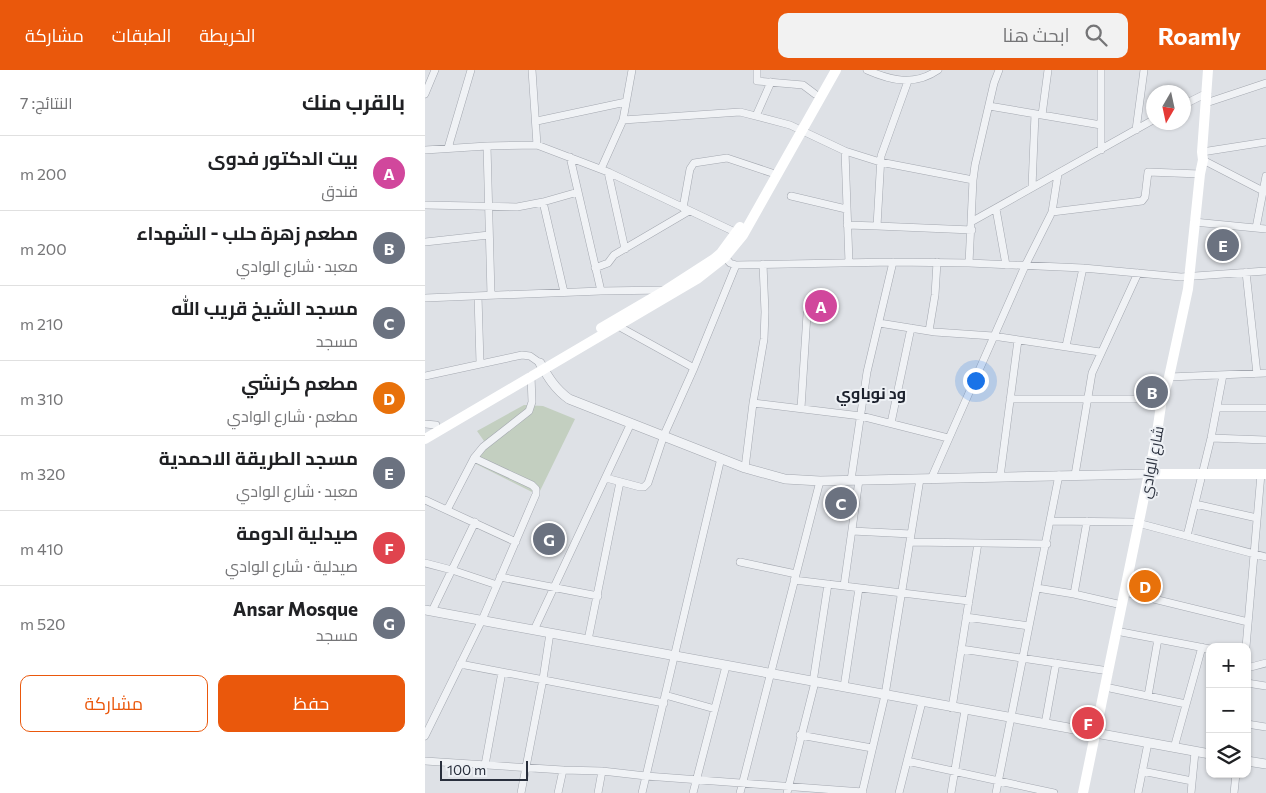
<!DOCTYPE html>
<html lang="ar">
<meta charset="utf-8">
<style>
body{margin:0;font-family:Commissioner,Cairo,sans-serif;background:#f2f2f2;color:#202124;direction:rtl}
.controls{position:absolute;right:15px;bottom:15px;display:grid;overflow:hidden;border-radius:10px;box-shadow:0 1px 4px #0004}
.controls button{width:45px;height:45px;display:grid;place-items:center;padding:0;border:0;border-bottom:1px solid #e0e0e0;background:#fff;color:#202124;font:25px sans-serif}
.compass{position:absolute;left:721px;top:15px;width:45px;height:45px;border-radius:50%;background:#fff;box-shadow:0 1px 4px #0004;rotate:189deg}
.scale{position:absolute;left:15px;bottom:12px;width:88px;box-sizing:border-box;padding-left:5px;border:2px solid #292f3c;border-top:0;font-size:14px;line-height:18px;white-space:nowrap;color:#292f3c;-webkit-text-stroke:4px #edf0f4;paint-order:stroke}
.you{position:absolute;left:550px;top:310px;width:18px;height:18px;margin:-12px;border:4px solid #fff;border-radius:50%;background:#1a73e8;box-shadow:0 0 0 8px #1a73e833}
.badge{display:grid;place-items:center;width:32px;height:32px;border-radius:50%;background:#ea580c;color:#fff;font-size:16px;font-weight:700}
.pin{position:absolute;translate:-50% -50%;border:2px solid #fff;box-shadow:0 1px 5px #0006}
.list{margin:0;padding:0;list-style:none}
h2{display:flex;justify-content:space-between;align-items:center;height:65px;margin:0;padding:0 20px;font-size:21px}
h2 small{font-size:16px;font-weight:400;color:#757577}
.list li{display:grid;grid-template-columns:32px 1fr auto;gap:15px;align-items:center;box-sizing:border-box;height:75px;padding:0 20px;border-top:1px solid #e0e0e0}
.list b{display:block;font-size:19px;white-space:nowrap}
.list p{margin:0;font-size:16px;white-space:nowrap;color:#757577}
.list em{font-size:16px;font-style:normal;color:#757577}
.actions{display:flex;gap:10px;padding:15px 20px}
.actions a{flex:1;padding:11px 0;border:1px solid #ea580c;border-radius:10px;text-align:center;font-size:18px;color:#ea580c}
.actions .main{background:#ea580c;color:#fff}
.icon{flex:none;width:28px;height:28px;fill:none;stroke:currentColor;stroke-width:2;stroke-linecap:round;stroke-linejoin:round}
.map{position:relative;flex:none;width:841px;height:723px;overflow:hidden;direction:ltr}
header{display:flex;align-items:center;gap:30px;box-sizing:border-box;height:70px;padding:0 25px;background:#ea580c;color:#fff}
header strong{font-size:24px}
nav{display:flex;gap:28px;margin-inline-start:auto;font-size:18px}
.search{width:350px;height:45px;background:#f2f2f2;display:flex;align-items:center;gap:12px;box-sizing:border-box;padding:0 18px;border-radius:10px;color:#757577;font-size:19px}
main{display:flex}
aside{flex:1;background:#fff}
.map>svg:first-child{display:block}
.green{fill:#c3cfc0}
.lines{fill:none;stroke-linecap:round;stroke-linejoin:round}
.minor-casing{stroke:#a4a8b0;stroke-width:8}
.tertiary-casing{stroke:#a4a8b0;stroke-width:10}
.minor{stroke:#f0f2f5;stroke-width:7}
.tertiary{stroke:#f0f2f5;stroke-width:9}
.secondary{stroke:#fff;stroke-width:10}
.labels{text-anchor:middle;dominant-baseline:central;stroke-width:4;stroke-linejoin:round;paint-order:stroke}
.street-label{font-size:15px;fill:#292f3c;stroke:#edf0f4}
.neighbourhood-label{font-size:16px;font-weight:bold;fill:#1b202c;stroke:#edf0f4}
</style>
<header>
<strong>Roamly</strong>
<div class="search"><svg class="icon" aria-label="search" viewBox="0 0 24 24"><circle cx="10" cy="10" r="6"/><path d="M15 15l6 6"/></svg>ابحث هنا</div>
<nav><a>الخريطة</a><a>الطبقات</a><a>مشاركة</a></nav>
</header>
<main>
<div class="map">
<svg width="841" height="723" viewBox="0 0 841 723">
<rect width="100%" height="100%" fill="#dee1e6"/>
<!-- green -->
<path class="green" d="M99 335 118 336 150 349 113 425 51 394 59 371 52 361Z"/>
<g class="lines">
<defs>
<path id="minor" d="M107 0 112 75
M332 0V11L378 15 390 24
M442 0C467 11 490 16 513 0
M676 0V80
M483 11 456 86 452 156 547 160
M0 24 10 0
M781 33 841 13
M758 35 782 23
M564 36 676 55
M617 45 623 0
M331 46 346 12
M198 50 315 42 365 55 420 81 455 92 548 110
M112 51 201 32
M711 60 719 0
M62 76 66 225
M23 78 46 0
M0 80 62 76 112 75 183 102 312 163
M420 81 424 193
M777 82 841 72
M145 87 176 221
M778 90 838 121
M176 99 198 50 207 0
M183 102 200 179
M607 117 610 44
M366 126 421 139
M118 132 139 222
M0 135 92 137 118 132 153 122
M258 138 265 99 269 93 302 88 347 103
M571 139 581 195
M627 142 633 104
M546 152 548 110 550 95 569 13 574 0
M769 152 841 159
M422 155 452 156
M831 158 841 106
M0 172 64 165
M298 185 305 193 311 195 468 192 544 193 658 198 756 207 841 201
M544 193 546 152 728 50
M170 198 183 193 189 185 264 141
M821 202 832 304
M53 226 55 293
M0 228 176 221 240 220
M454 253 510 262 568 266 675 282
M193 256 269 298
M504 261 510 225 512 192
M641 276 658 198
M0 306 97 285 105 286 115 293
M744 307 841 303
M585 329H737
M328 333 436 346 523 368
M376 338 382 244
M792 338H841
M466 353 486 258
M0 354 11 355
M786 368 841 370
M320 398 328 333 339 269 340 242 338 194
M650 405 667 303 713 203
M575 407 593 270
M181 408 215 417H219L223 413 239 365 269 298 311 195
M506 409 600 196 627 142 717 131 720 127 723 102 775 104
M426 410 442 302 468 192
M0 430 91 472
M770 434 832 448
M22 440 49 388 58 377 104 341 107 332 106 306
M626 451 709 452 841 487
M427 461 486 464
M762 466 786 368 798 305
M485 472 622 474
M315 492 371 504
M0 493 27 500 72 515
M75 507 173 526
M369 510 544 531
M419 516 434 410
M612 518 649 524 697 535
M700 522 823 552
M649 524 662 451
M7 541 50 452
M541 547 604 556
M109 560 206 353
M691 561 785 579
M163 570 195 412
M821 577 836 404
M536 579 684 601
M35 594 239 633
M822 598 841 593
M388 612 403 514
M822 613 841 616
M419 617 434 518
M680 617 761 634
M240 625 290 639
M723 626 733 569
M527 638 553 473
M620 654 631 593
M822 654 841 657
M375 665 447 678
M0 666 57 550 111 424V419L107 415 49 388
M749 678 777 577
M0 691 138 700 177 701 221 706 438 722
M482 691 629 723
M60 695 77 602
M717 701 767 711
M96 723 118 609 125 563
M133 723 138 700
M173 723 177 701
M217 723 296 388
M268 723 301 596
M315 723 395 411
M362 723 390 612
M437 723 460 625 495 409
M474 723 497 632
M526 723 540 640
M571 723 634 405
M713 723 723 673
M766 723 770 682
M809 723 811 704"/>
<path id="tertiary" d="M115 293C123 307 130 319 144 329L320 398 360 409 395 411 724 404
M0 540 785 684
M822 691 841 694"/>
</defs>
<!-- minor casing -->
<use href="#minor" class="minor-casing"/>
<!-- tertiary casing -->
<use href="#tertiary" class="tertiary-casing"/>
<!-- minor -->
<use href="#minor" class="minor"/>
<!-- tertiary -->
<use href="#tertiary" class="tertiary"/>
<!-- secondary -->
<path class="secondary" d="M176 258 241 220 289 189 296 183 315 157
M0 369 272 209 300 187 318 165 411 0
M724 404H841
M658 723 731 369 737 329 744 307 763 219 775 104 778 90 777 82 783 0"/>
</g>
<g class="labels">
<!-- street labels -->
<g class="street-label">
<text transform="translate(726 392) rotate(-79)">شارع الوادي</text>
</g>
<!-- neighbourhood labels -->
<g class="neighbourhood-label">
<text x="446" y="322">ود نوباوي</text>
</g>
</g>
</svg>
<div class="controls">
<button>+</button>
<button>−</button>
<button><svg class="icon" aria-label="layers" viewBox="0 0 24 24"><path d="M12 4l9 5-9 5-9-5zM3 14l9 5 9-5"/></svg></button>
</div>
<svg class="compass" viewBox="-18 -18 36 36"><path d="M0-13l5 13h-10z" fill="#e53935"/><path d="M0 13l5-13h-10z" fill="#757577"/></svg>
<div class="scale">100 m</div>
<div class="you"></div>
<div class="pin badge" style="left:396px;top:236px;background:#d1479c">A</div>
<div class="pin badge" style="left:727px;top:322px;background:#6b7280">B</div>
<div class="pin badge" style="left:416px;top:433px;background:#6b7280">C</div>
<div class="pin badge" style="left:720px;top:516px;background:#e8710a">D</div>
<div class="pin badge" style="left:798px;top:175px;background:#6b7280">E</div>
<div class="pin badge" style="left:663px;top:653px;background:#e0444e">F</div>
<div class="pin badge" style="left:124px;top:469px;background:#6b7280">G</div>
</div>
<aside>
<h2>بالقرب منك<small>النتائج: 7</small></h2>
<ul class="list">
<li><span class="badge" style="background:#d1479c">A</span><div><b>بيت الدكتور فدوى</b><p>فندق</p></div><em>200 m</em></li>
<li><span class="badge" style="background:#6b7280">B</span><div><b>مطعم زهرة حلب - الشهداء</b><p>معبد · شارع الوادي</p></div><em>200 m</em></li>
<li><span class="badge" style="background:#6b7280">C</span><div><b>مسجد الشيخ قريب الله</b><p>مسجد</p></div><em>210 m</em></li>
<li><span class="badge" style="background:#e8710a">D</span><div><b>مطعم كرنشي</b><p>مطعم · شارع الوادي</p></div><em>310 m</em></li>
<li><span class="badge" style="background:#6b7280">E</span><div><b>مسجد الطريقة الاحمدية</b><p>معبد · شارع الوادي</p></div><em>320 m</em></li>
<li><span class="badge" style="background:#e0444e">F</span><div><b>صيدلية الدومة</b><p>صيدلية · شارع الوادي</p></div><em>410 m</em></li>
<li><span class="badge" style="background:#6b7280">G</span><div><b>Ansar Mosque</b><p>مسجد</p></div><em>520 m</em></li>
</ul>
<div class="actions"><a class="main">حفظ</a><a>مشاركة</a></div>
</aside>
</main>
